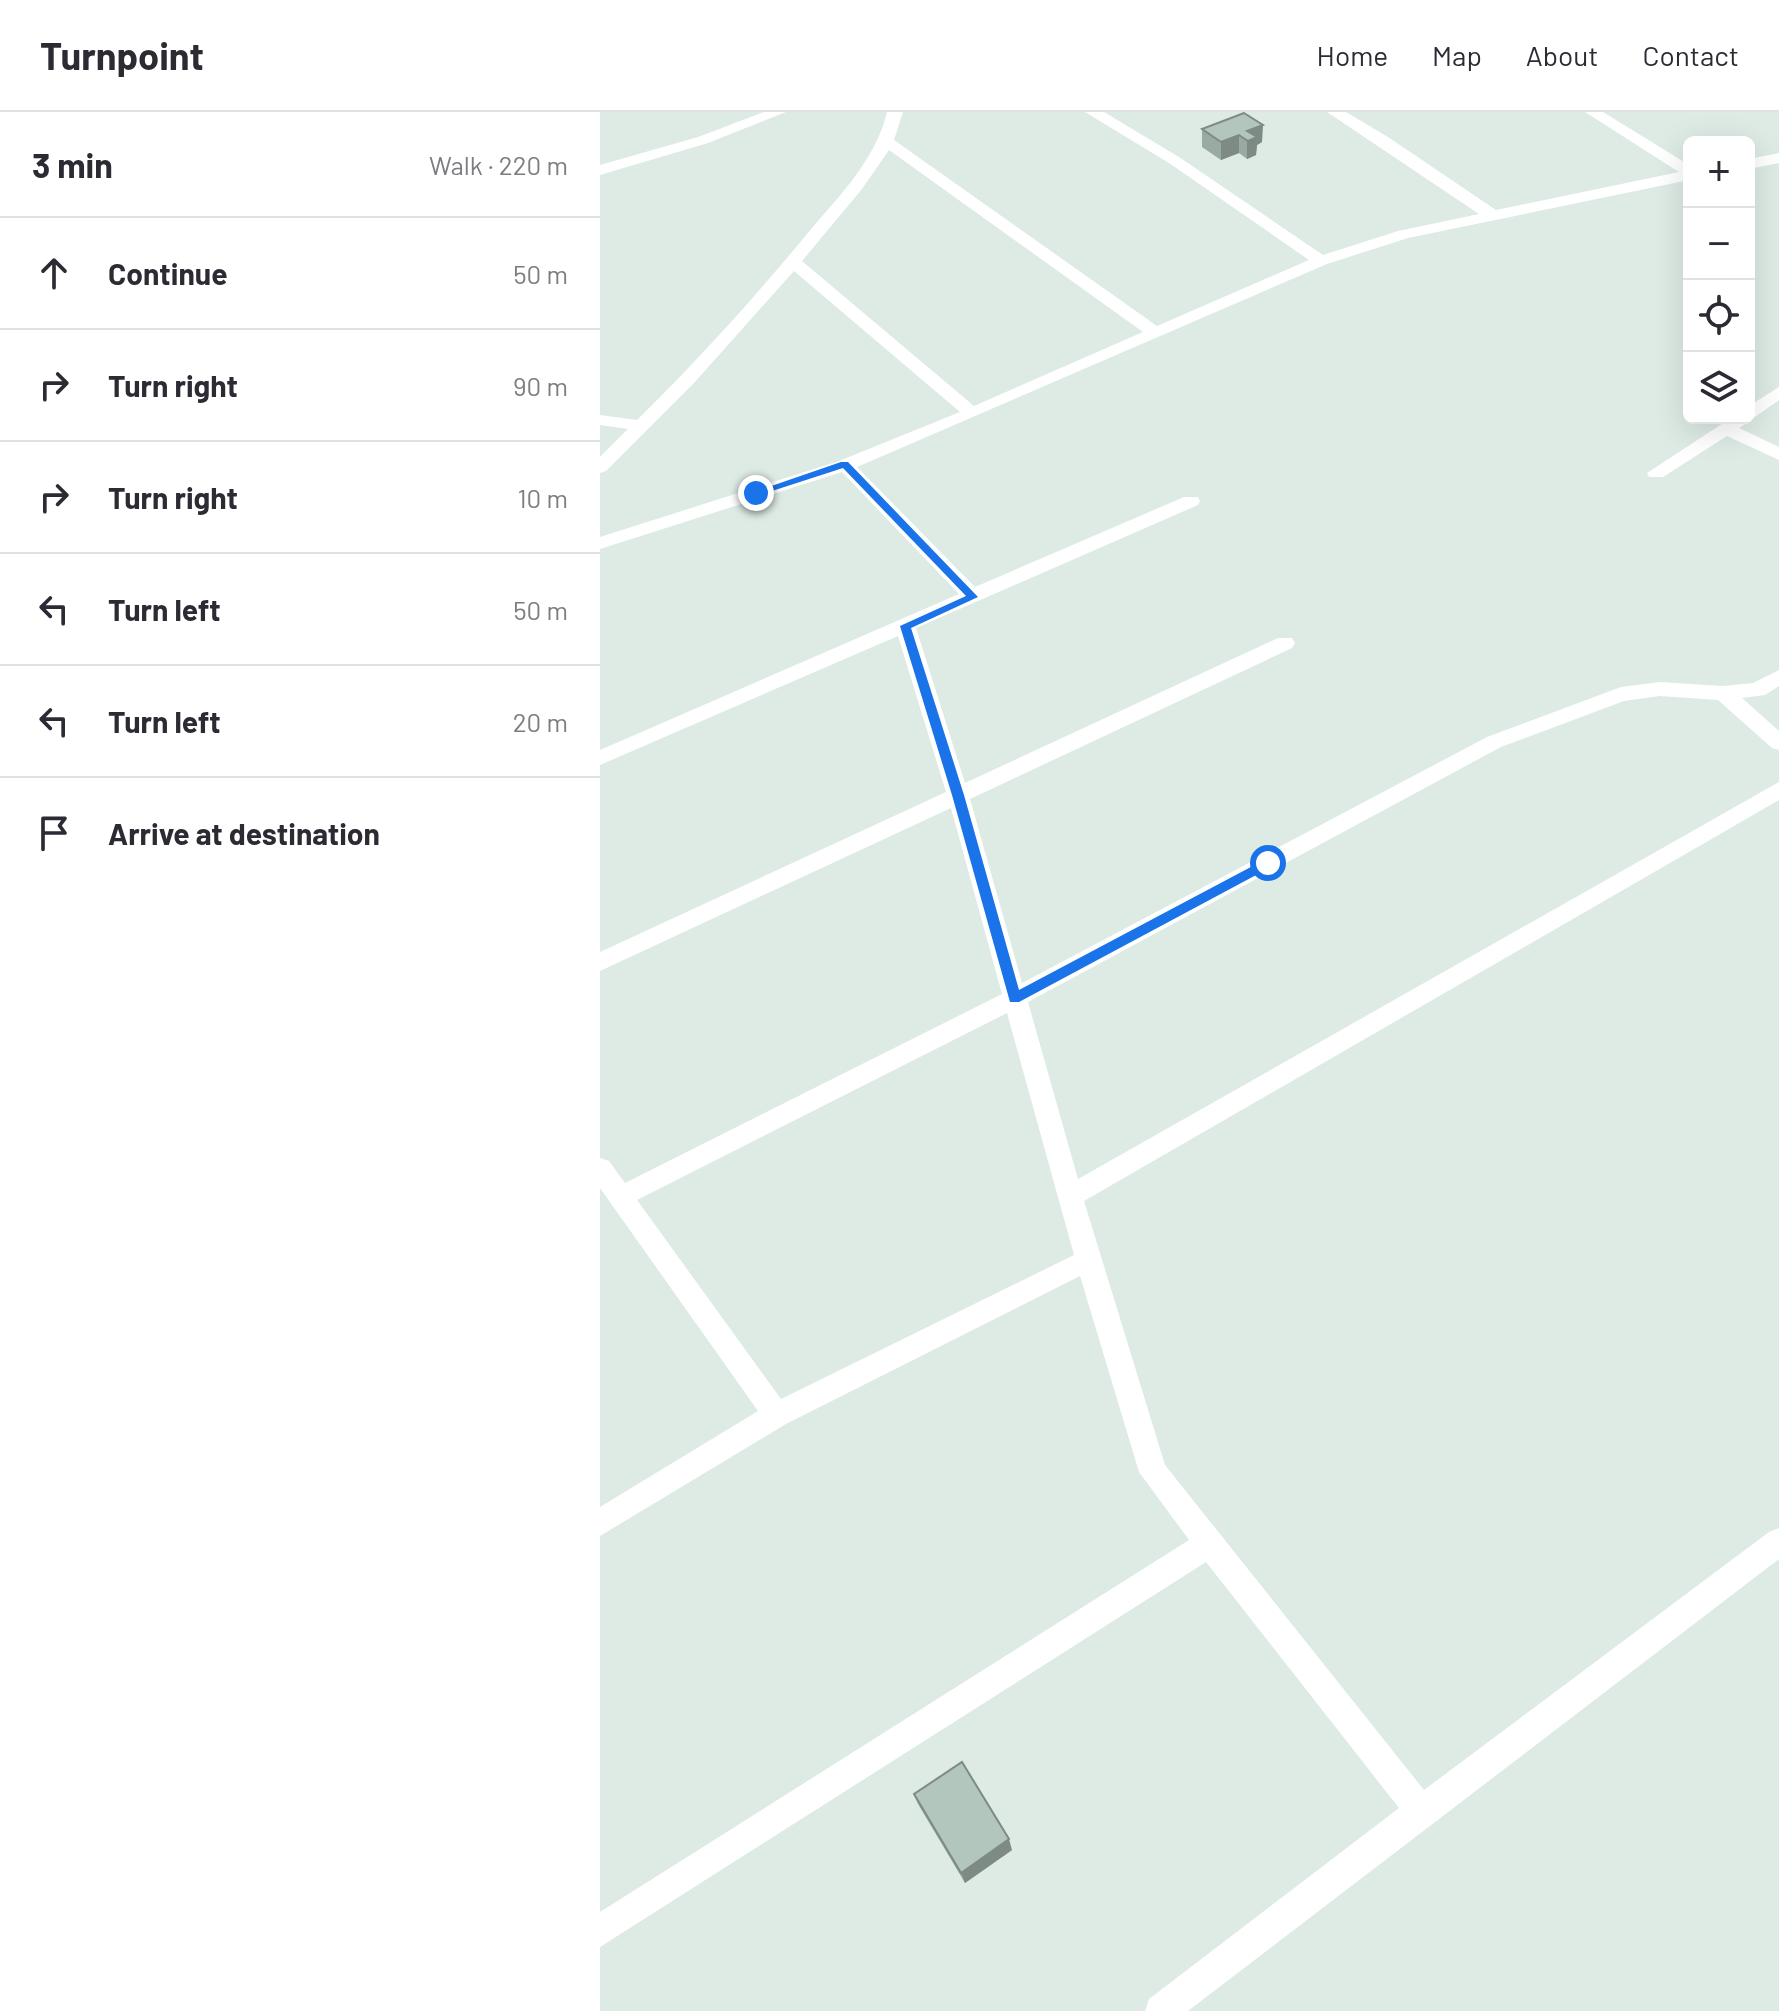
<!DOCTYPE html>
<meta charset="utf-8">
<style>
body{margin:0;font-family:Barlow,sans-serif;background:#f2f2f3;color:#2b2b33}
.controls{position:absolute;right:24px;top:24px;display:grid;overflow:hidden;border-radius:12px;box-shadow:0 8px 32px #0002}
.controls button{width:72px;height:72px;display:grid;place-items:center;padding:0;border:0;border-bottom:2px solid #e1e1e2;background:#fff;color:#2b2b33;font:40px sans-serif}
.stop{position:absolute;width:24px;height:24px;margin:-18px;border:6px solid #1a73e8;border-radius:50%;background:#fff}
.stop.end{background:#1a73e8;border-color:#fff;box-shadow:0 2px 8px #0008}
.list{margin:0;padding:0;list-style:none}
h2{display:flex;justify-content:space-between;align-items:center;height:104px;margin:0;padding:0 32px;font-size:34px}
h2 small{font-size:26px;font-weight:400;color:#7c7c81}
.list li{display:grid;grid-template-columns:52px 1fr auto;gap:24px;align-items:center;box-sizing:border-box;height:112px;padding:0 32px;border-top:2px solid #e1e1e2}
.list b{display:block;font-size:30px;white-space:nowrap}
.list em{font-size:26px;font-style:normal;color:#7c7c81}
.icon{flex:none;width:44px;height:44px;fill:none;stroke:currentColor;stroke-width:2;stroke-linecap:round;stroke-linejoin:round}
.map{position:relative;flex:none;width:1179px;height:1899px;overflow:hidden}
header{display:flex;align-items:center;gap:48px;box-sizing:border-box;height:112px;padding:0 40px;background:#fff;border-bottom:2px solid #e1e1e2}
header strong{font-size:38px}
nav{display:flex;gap:44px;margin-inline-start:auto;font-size:28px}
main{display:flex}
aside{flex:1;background:#fff}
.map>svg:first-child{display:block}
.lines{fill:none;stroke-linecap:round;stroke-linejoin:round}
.street{fill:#fff;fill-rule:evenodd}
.wall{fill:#99aaa3}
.shaded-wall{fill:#7d8b84}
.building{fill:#b2c6bd;stroke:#7d8b84;stroke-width:2}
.route{fill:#1a73e8}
</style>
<header>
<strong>Turnpoint</strong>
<nav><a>Home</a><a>Map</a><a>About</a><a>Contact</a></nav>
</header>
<main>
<aside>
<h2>3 min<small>Walk · 220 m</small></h2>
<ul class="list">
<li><svg class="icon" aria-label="ahead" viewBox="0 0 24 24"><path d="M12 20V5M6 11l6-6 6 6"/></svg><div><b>Continue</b></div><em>50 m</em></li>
<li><svg class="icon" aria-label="right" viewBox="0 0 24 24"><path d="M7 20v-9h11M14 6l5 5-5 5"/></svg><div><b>Turn right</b></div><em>90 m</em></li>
<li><svg class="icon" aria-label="right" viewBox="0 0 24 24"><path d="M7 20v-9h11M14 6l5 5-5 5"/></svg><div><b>Turn right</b></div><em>10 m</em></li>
<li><svg class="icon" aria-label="left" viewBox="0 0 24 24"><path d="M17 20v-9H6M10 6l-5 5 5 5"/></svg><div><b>Turn left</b></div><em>50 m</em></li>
<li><svg class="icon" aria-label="left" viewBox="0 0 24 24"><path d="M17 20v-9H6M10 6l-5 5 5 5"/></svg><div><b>Turn left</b></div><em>20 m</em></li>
<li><svg class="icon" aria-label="arrive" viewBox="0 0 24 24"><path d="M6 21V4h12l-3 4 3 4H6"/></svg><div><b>Arrive at destination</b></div></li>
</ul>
</aside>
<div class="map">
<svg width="1179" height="1899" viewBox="0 0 1179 1899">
<rect width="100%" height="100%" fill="#ddebe4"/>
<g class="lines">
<!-- street -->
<path class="street" d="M164 0H186L108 31 0 63V53L98 25Z
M287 0H303L294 28 557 214 709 148 569 51 485 0H504L579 45 723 143 798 119 879 102 727 0H746L788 25 896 98 1079 60 985 0H1003L1089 53V68L808 126 727 152 257 355 375 475 584 385H598L600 389 598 393 316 516 365 671 678 526H692L695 531 692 536 370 687 422 871 887 625 1021 575 1060 570 1123 574 1153 571 1179 558V574L1165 583 1142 586 1179 619V638L1172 636 1118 588 1060 584 1024 589 901 635 428 890 478 1067 1179 670V688L484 1089 565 1353 824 1678 1169 1420 1179 1416V1447L588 1899H545L549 1887 799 1696 606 1450 0 1835V1800L589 1428 539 1360 480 1164 186 1312 0 1424V1395L158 1299 0 1076V1046L9 1049 25 1071 402 882 351 696 0 859V840L346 680 298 524 0 653V638L359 482 242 360 0 437V425L239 349 360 300 194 159 94 271 6 359 0 361V345L28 317 0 313V303L37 308C97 249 154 186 207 122 239 84 275 49 287 0ZM289 38 543 220 374 294 202 149 262 77ZM407 901 474 1143 181 1287 37 1088Z
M1179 41V51L1149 57V47Z
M1179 275V288L1139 316 1179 335V348L1127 324 1063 365H1049L1047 361 1131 306H1149V294Z"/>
</g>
<!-- wall -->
<path class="wall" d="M644 1 662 30 657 33 656 43 647 47 639 41 621 48 602 35V17Z
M314 1682 412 1738 365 1771 318 1692Z"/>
<!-- shaded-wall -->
<path class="shaded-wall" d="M663 13 662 30 657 33 656 43 647 47V19Z
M639 23V41L621 48V30Z
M409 1727 412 1738 365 1771 361 1761Z"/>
<!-- building -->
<path class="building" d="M644 1 663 13 647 19 657 25 648 29 639 23 621 30 602 17Z
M362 1650 409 1727 361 1761 314 1682Z"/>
<!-- route -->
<path class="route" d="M241 350H248L378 485 311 516 364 683 419 878 664 748H673V754L419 890H410L352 683 300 514 366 484 243 356 160 383 151 381Z"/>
</svg>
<div class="controls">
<button>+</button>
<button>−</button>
<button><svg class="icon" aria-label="locate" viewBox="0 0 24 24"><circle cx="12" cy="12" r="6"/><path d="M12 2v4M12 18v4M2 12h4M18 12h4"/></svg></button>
<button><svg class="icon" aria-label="layers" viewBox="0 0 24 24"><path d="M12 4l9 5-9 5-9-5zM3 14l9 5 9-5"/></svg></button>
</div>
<div class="stop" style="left:668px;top:751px"></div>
<div class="stop end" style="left:156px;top:381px"></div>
</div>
</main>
